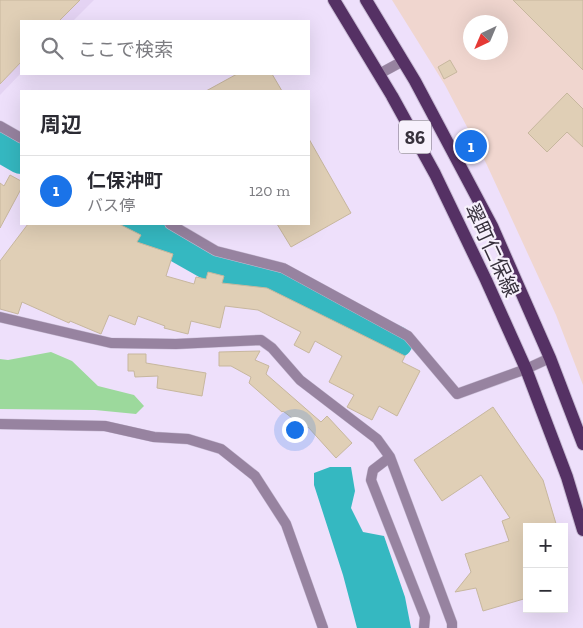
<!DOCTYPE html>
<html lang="ja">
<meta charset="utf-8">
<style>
body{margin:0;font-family:"Zilla Slab","Noto Sans JP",serif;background:#f7f7f7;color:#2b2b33}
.controls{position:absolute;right:15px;bottom:15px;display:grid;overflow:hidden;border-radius:0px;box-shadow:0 5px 20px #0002}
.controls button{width:45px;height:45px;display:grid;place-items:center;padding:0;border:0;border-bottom:1px solid #e1e1e2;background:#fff;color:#2b2b33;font:25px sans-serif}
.compass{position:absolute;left:463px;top:15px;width:45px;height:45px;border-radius:50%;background:#fff;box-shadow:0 5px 20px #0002;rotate:224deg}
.you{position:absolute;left:294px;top:429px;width:18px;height:18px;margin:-12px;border:4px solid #fff;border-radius:50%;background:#1a73e8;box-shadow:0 0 0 8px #1a73e833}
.badge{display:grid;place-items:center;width:32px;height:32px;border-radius:50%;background:#1a73e8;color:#fff;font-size:16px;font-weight:700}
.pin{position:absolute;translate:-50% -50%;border:2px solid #fff;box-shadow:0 1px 5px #0006}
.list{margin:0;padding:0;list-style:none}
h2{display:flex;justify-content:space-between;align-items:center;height:65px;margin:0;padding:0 20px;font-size:21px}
h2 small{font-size:16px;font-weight:400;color:#7c7c81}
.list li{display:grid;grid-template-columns:32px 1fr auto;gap:15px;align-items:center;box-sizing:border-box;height:70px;padding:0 20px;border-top:1px solid #e1e1e2}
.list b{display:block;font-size:19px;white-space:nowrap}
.list p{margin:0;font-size:16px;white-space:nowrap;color:#7c7c81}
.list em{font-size:16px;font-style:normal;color:#7c7c81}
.icon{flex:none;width:28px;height:28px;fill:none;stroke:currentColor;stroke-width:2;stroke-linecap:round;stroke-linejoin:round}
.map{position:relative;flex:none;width:583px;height:628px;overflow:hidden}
.search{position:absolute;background:#fff;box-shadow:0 5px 20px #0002;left:20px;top:20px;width:290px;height:55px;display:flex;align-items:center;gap:12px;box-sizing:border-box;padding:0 18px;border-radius:0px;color:#7c7c81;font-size:19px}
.panel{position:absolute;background:#fff;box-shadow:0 5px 20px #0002;left:20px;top:90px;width:290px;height:135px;border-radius:0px}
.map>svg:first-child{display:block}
.built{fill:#e4d3f3}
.industrial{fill:#f0d6cf;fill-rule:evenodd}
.green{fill:#9cd99c}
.water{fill:#35b8c1}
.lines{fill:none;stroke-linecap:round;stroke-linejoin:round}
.river{stroke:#35b8c1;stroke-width:32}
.building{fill:#e0cfb6;stroke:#c7b79e}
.minor-casing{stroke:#c9bdd5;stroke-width:11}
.primary-casing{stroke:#c9bdd5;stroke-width:14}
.minor{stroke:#9783a0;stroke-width:10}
.primary{stroke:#553164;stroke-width:12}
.labels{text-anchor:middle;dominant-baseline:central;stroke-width:4.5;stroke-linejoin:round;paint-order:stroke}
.shield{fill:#f7f1fc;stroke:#716b76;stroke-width:1}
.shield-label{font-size:19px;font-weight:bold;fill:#37313c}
.street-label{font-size:20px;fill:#37313c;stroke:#f7f1fc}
</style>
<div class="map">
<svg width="583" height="628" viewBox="0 0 583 628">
<rect width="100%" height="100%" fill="#eee0fb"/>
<!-- built -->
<path class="built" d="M0 0H94L73 21H21V73L0 95Z"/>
<!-- industrial -->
<path class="industrial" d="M392 0H583V385L556 315 486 163 445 85ZM470 22H500V52H470Z"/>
<!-- green -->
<path class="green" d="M51 352 72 361 98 386 134 395 144 406 136 414 95 410 0 409V359L8 360Z"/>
<!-- water -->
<path class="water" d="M330 467H351L355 491 351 508 363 532 384 536 405 597 411 628H357L343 575 314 485V473Z"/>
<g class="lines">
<!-- river -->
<path class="river" d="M0 146 21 158
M138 224 207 263 273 281 397 342"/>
</g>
<!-- building -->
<path class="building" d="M0 0H80L59 21H21V62L0 84Z
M513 0H583V70Z
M450 60 457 72 444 79 438 67Z
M237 74H272L282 91H206Z
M567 93 583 109V147L567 132 547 152 528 133Z
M309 139 351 213 291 247 277 224H309Z
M10 175 21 181V189L0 228V183L4 186Z
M28 224H119L141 235 137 242 173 254 166 276 194 284 196 277 206 279 208 272 224 276 222 283 267 288 405 356 402 362 420 371 397 416 379 406 372 420 347 407 354 395 329 382 342 356 315 341 309 353 294 345 301 332 258 310 225 306 220 328 191 321 188 334 164 328 165 326 138 316 135 325 109 315 101 334 70 321 69 323 22 302 18 314 0 309V261Z
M260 351 255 360 269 366 266 374 321 422 327 416 352 443 336 458 308 427 306 429 283 411 282 412 249 383 251 377 231 366H219V352Z
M128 354H146V363L206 373 202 396 157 388 158 376 135 377 134 371H128Z
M493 407 543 480 557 527H527V598L483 611 476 588 455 592 471 572 465 554 509 541 502 521 510 518 481 475 442 501 414 460Z"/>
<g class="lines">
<defs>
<path id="minor" d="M379 74 403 61
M0 126 21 138
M170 224 216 251 283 268 408 336 457 394 526 369 550 358
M0 317 111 343 176 344 261 340 272 348 300 380 377 439 390 457 452 623V628
M0 424 105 426 154 437 188 439 221 449 255 476 286 524 323 628
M390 457 373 470 371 480 425 617 424 628"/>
<path id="primary" d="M334 0 392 96 435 174 486 280 526 369 567 477 583 530
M366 0 415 81 492 226 550 358 583 444"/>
</defs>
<!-- minor casing -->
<use href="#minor" class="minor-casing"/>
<!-- primary casing -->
<use href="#primary" class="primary-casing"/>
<!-- minor -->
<use href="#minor" class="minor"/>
<!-- primary -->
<use href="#primary" class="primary"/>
</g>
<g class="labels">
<!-- shield labels -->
<rect class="shield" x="399" y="120.5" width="32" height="33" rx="4"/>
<g class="shield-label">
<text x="415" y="137">86</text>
</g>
<!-- street labels -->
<g class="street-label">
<text transform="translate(492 250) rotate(65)">翠町仁保線</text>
</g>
</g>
</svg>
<div class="controls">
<button>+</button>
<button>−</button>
</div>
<svg class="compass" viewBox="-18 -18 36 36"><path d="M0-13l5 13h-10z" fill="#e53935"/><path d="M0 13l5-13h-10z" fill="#7c7c81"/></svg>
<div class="you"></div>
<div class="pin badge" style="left:471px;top:146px">1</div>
<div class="search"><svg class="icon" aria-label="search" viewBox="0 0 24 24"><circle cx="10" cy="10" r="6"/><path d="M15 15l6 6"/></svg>ここで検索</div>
<section class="panel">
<h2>周辺<small></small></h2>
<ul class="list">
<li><span class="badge">1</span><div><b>仁保沖町</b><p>バス停</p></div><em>120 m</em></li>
</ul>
</section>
</div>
